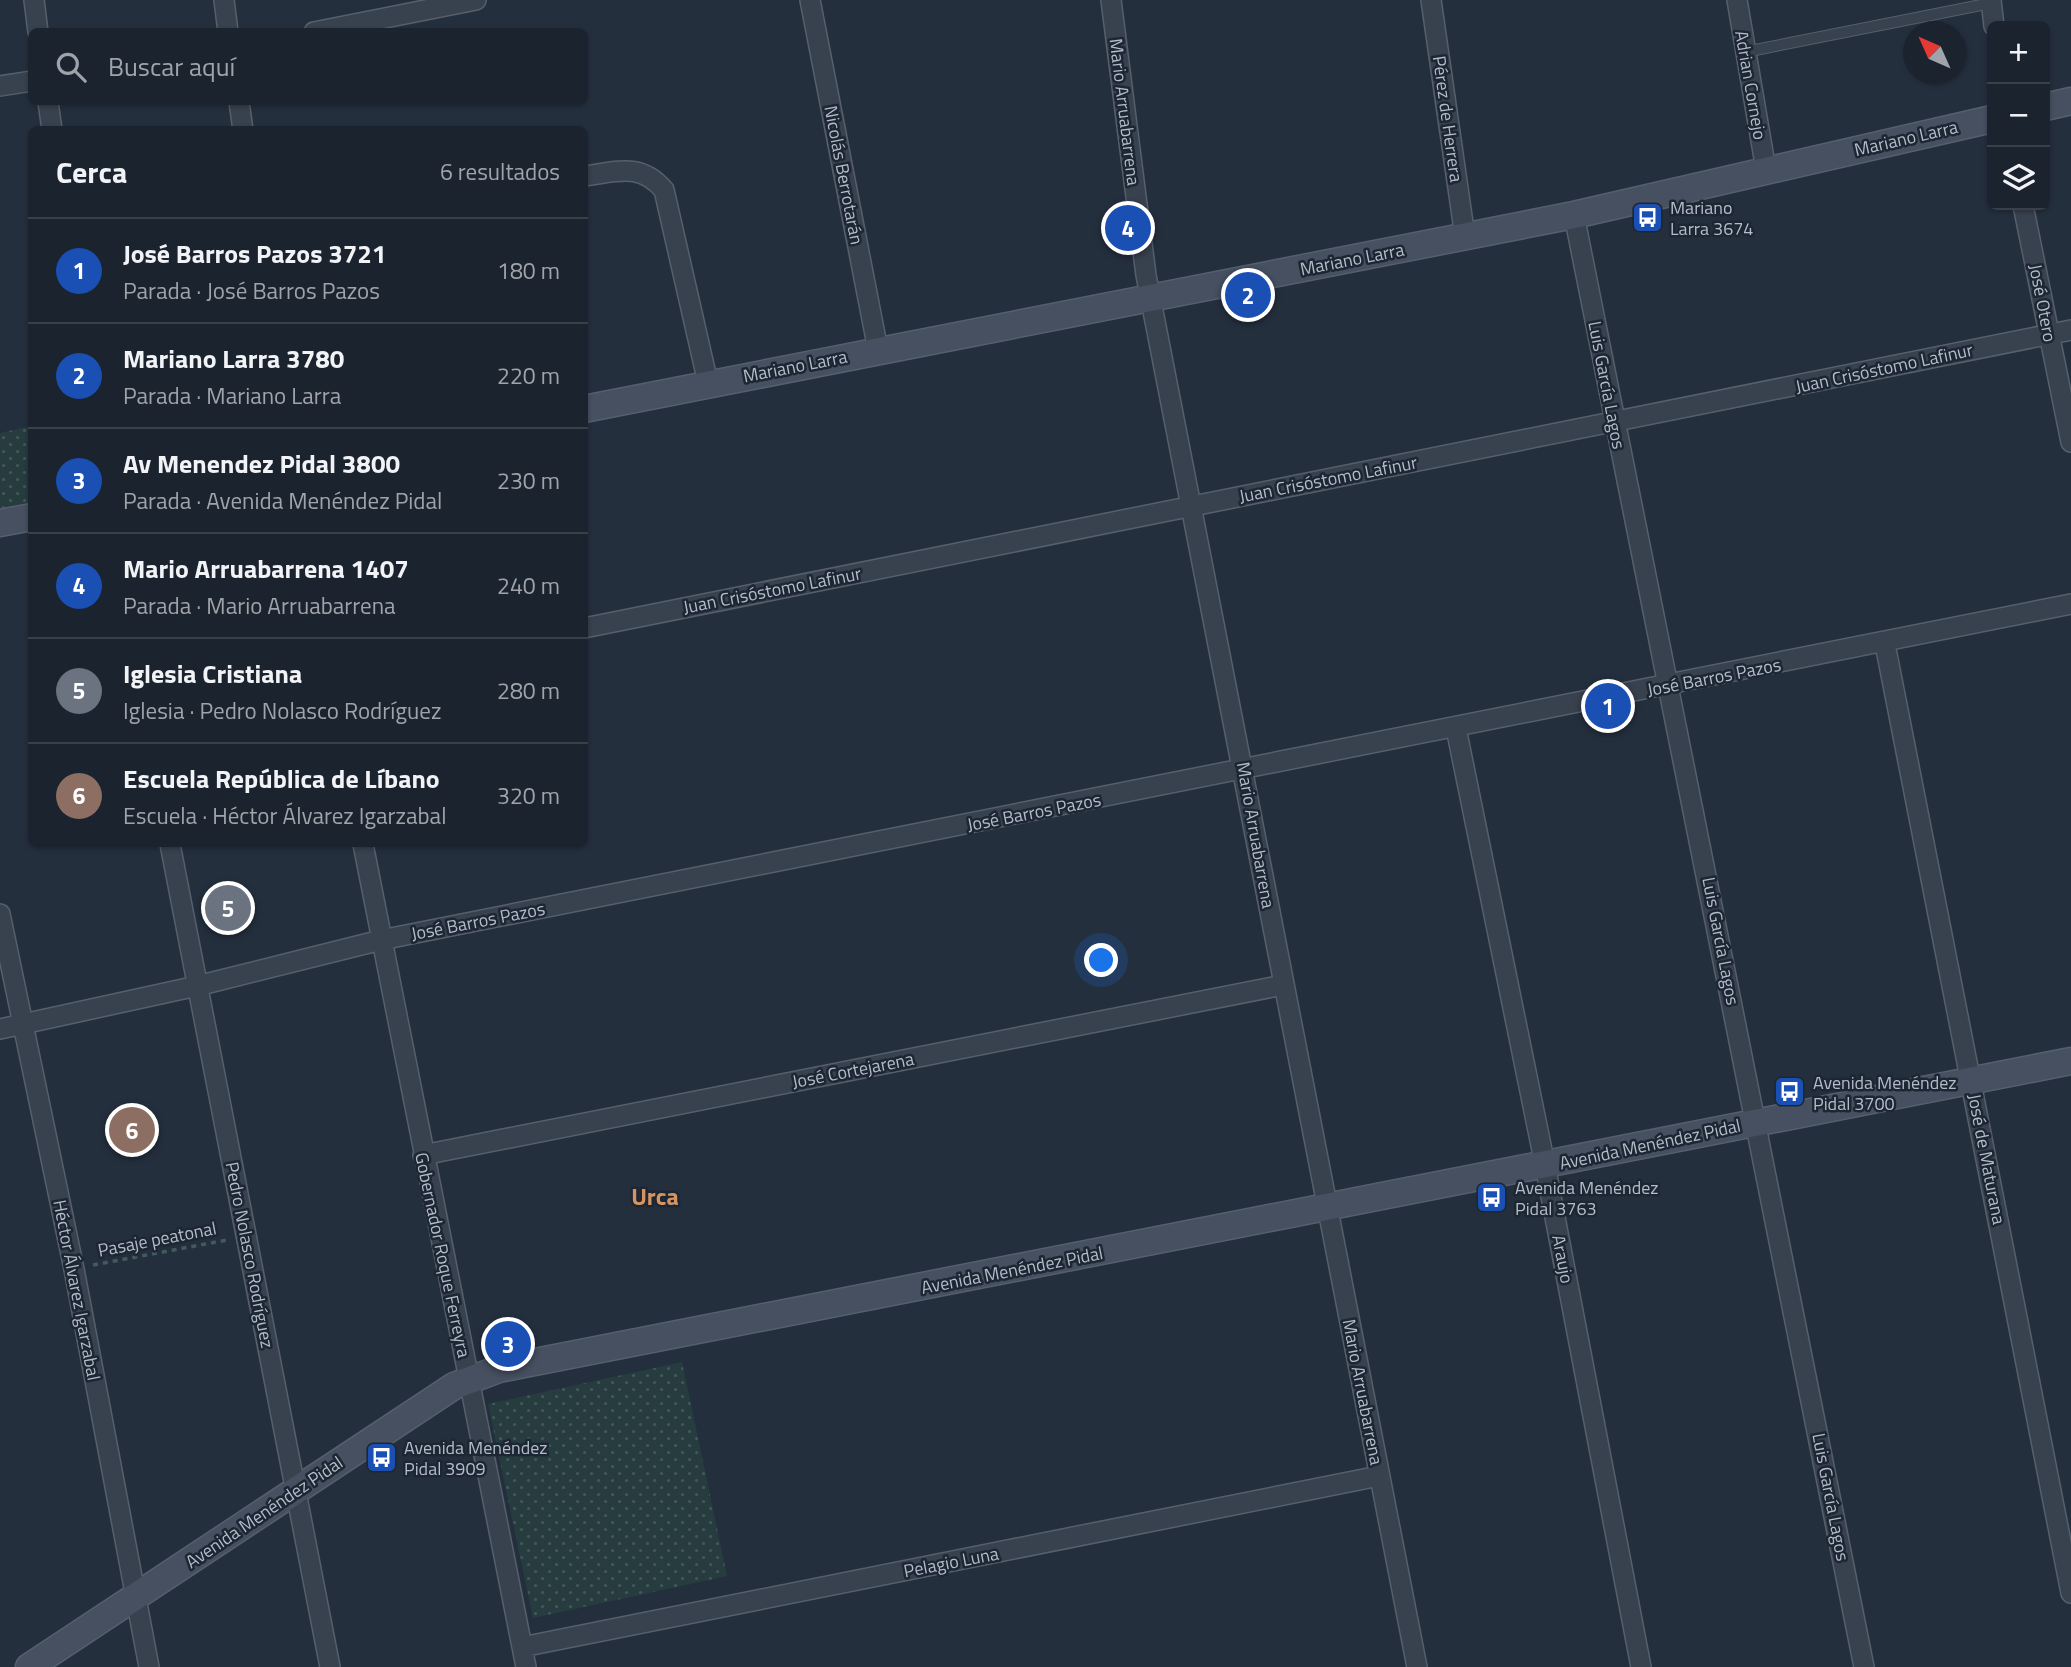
<!DOCTYPE html>
<html lang="es">
<meta charset="utf-8">
<style>
body{margin:0;font-family:"Titillium Web",sans-serif;background:#242b36;color:#f1f3f6}
.controls{position:absolute;right:21px;top:21px;display:grid;overflow:hidden;border-radius:10px;box-shadow:0 2px 5px #0004}
.controls button{width:63px;height:63px;display:grid;place-items:center;padding:0;border:0;border-bottom:2px solid #39404a;background:#1b232e;color:#f1f3f6;font:35px sans-serif}
.compass{position:absolute;left:1903px;top:21px;width:63px;height:63px;border-radius:50%;background:#1b232e;box-shadow:0 2px 5px #0004;rotate:315deg}
.you{position:absolute;left:1102px;top:961px;width:24px;height:24px;margin:-18px;border:5px solid #fff;border-radius:50%;background:#1a73e8;box-shadow:0 0 0 10px #1a73e833}
.badge{display:grid;place-items:center;width:46px;height:46px;border-radius:50%;background:#8ab4f8;color:#fff;font-size:23px;font-weight:700}
.pin{position:absolute;translate:-50% -50%;border:4px solid #fff;box-shadow:0 2px 7px #0006}
.list{margin:0;padding:0;list-style:none}
h2{display:flex;justify-content:space-between;align-items:center;height:91px;margin:0;padding:0 28px;font-size:30px}
h2 small{font-size:23px;font-weight:400;color:#a0a4aa}
.list li{display:grid;grid-template-columns:46px 1fr auto;gap:21px;align-items:center;box-sizing:border-box;height:105px;padding:0 28px;border-top:2px solid #39404a}
.list b{display:block;font-size:26px;white-space:nowrap}
.list p{margin:0;font-size:23px;white-space:nowrap;color:#a0a4aa}
.list em{font-size:23px;font-style:normal;color:#a0a4aa}
.icon{flex:none;width:38px;height:38px;fill:none;stroke:currentColor;stroke-width:2;stroke-linecap:round;stroke-linejoin:round}
.map{position:relative;flex:none;width:2071px;height:1667px;overflow:hidden}
.search{position:absolute;background:#1b232e;box-shadow:0 2px 5px #0004;left:28px;top:28px;width:560px;height:77px;display:flex;align-items:center;gap:18px;box-sizing:border-box;padding:0 24px;border-radius:10px;color:#a0a4aa;font-size:26px}
.panel{position:absolute;background:#1b232e;box-shadow:0 2px 5px #0004;left:28px;top:126px;width:560px;height:721px;border-radius:10px}
.map>svg:first-child{display:block}
.grass{fill:url(#grass-dots)}
.lines{fill:none;stroke-linecap:round;stroke-linejoin:round}
.lane-casing{stroke:#565f6c;stroke-width:12}
.street-casing{stroke:#565f6c;stroke-width:22}
.secondary-casing{stroke:#565f6c;stroke-width:29}
.path{stroke:#44595c;stroke-width:3.5;stroke-dasharray:5 5;stroke-linecap:butt}
.lane{stroke:#38414e;stroke-width:10}
.street{stroke:#38414e;stroke-width:19}
.secondary{stroke:#465061;stroke-width:26}
.labels{text-anchor:middle;dominant-baseline:central;stroke-width:5;stroke-linejoin:round;paint-order:stroke}
.street-label{font-size:18px;fill:#b4bcc9;stroke:#1d2633}
.poi-label{font-size:18px;fill:#b4bcc9;stroke:#1d2633;text-anchor:start}
.district-label{font-size:24px;font-weight:bold;fill:#d59563;stroke:#1d2633}
</style>
<div class="map">
<svg width="2071" height="1667" viewBox="0 0 2071 1667">
<defs>
<pattern id="grass-dots" width="8" height="8" patternUnits="userSpaceOnUse" patternTransform="scale(1.75)"><rect width="8" height="8" fill="#263c3f"/><path d="M2 2h.1M6 6h.1" fill="none" stroke="#435659" stroke-width="1.8" stroke-linecap="round"/></pattern>
</defs>
<rect width="100%" height="100%" fill="#242f3e"/>
<!-- grass -->
<path class="grass" d="M31 426V503L0 509V433Z
M682 1362 727 1576 533 1618 488 1404Z"/>
<g class="lines">
<defs>
<path id="lane" d="M1745 52 1991 3"/>
<path id="street" d="M34 0 38 32
M224 0 228 32
M810 0 878 350
M1111 0 1146 275 1417 1667
M1431 0 1465 237
M1737 0 1766 170
M1991 0 1994 26
M314 32 476 0
M0 86 32 81
M48 102 52 130
M239 102 243 130
M584 176C618 172 640 162 664 190L708 383
M2023 205 2071 442
M1574 215 1864 1667
M584 628 2071 330
M1885 644 2071 1593
M1456 728 1545 1165 1641 1667
M170 844 330 1667
M363 844 526 1667
M0 914 74 1269 149 1667
M0 1029 197 986 381 940 2071 604
M423 1155 1283 985
M522 1647 1379 1476"/>
<path id="secondary" d="M2045 107 2071 101
M584 409 1574 215 1992 119
M0 523 32 517
M29 1667 454 1386 499 1369 2071 1061"/>
</defs>
<!-- lane casing -->
<use href="#lane" class="lane-casing"/>
<!-- street casing -->
<use href="#street" class="street-casing"/>
<!-- secondary casing -->
<use href="#secondary" class="secondary-casing"/>
<!-- path -->
<path class="path" d="M93 1265 227 1240"/>
<!-- lane -->
<use href="#lane" class="lane"/>
<!-- street -->
<use href="#street" class="street"/>
<!-- secondary -->
<use href="#secondary" class="secondary"/>
</g>
<!-- icons -->
<defs>
<symbol id="bus-square" viewBox="-11 -11 22 22"><rect x="-9" y="-9" width="18" height="18" rx="4" fill="#1a4fb4" stroke="#1d2633"/><path d="M-5-6H5V4H4V6H2V4H-2V6H-4V4H-5ZM-3.5-4V0h7V-4ZM-3.5 1.2v1.5H-2V1.2ZM2 1.2v1.5H3.5V1.2Z" fill="#fff"/></symbol>
</defs>
<g fill-rule="evenodd">
<use href="#bus-square" x="1630" y="200" width="35" height="35"/>
<use href="#bus-square" x="1772" y="1074" width="35" height="35"/>
<use href="#bus-square" x="1474" y="1180" width="35" height="35"/>
<use href="#bus-square" x="364" y="1440" width="35" height="35"/>
</g>
<g class="labels">
<!-- street labels -->
<g class="street-label">
<text transform="translate(1751 85) rotate(80)">Adrian Cornejo</text>
<text transform="translate(1125 112) rotate(83)">Mario Arruabarrena</text>
<text transform="translate(1448 119) rotate(82)">Pérez de Herrera</text>
<text transform="translate(1906 138) rotate(-13)">Mariano Larra</text>
<text transform="translate(844 175) rotate(79)">Nicolás Berrotarán</text>
<text transform="translate(1352 259) rotate(-11)">Mariano Larra</text>
<text transform="translate(2043 303) rotate(79)">José Otero</text>
<text transform="translate(795 366) rotate(-11)">Mariano Larra</text>
<text transform="translate(1884 368) rotate(-12)">Juan Crisóstomo Lafinur</text>
<text transform="translate(1607 385) rotate(79)">Luis García Lagos</text>
<text transform="translate(1328 479) rotate(-11)">Juan Crisóstomo Lafinur</text>
<text transform="translate(772 590) rotate(-11)">Juan Crisóstomo Lafinur</text>
<text transform="translate(1714 677) rotate(-11)">José Barros Pazos</text>
<text transform="translate(1034 812) rotate(-11)">José Barros Pazos</text>
<text transform="translate(1256 835) rotate(80)">Mario Arruabarrena</text>
<text transform="translate(478 921) rotate(-11)">José Barros Pazos</text>
<text transform="translate(1721 941) rotate(79)">Luis García Lagos</text>
<text transform="translate(853 1070) rotate(-11)">José Cortejarena</text>
<text transform="translate(1650 1144) rotate(-12)">Avenida Menéndez Pidal</text>
<text transform="translate(1987 1159) rotate(79)">José de Maturana</text>
<text transform="translate(157 1239) rotate(-11)">Pasaje peatonal</text>
<text transform="translate(250 1255) rotate(79)">Pedro Nolasco Rodríguez</text>
<text transform="translate(443 1255) rotate(78)">Gobernador Roque Ferreyra</text>
<text transform="translate(1563 1259) rotate(79)">Araujo</text>
<text transform="translate(1012 1270) rotate(-11)">Avenida Menéndez Pidal</text>
<text transform="translate(77 1290) rotate(79)">Héctor Álvarez Igarzabal</text>
<text transform="translate(1363 1392) rotate(79)">Mario Arruabarrena</text>
<text transform="translate(1831 1497) rotate(79)">Luis García Lagos</text>
<text transform="translate(264 1512) rotate(-34)">Avenida Menéndez Pidal</text>
<text transform="translate(951 1562) rotate(-11)">Pelagio Luna</text>
</g>
<!-- poi labels -->
<g class="poi-label">
<text x="1670" y="207">Mariano<tspan x="1670" dy="21">Larra 3674</tspan></text>
<text x="1813" y="1082">Avenida Menéndez<tspan x="1813" dy="21">Pidal 3700</tspan></text>
<text x="1515" y="1187">Avenida Menéndez<tspan x="1515" dy="21">Pidal 3763</tspan></text>
<text x="404" y="1447">Avenida Menéndez<tspan x="404" dy="21">Pidal 3909</tspan></text>
</g>
<!-- district labels -->
<g class="district-label">
<text x="655" y="1196">Urca</text>
</g>
</g>
</svg>
<div class="controls">
<button>+</button>
<button>−</button>
<button><svg class="icon" aria-label="layers" viewBox="0 0 24 24"><path d="M12 4l9 5-9 5-9-5zM3 14l9 5 9-5"/></svg></button>
</div>
<svg class="compass" viewBox="-18 -18 36 36"><path d="M0-13l5 13h-10z" fill="#e53935"/><path d="M0 13l5-13h-10z" fill="#a0a4aa"/></svg>
<div class="you"></div>
<div class="pin badge" style="left:1608px;top:706px;background:#1a4fb4">1</div>
<div class="pin badge" style="left:1248px;top:295px;background:#1a4fb4">2</div>
<div class="pin badge" style="left:508px;top:1344px;background:#1a4fb4">3</div>
<div class="pin badge" style="left:1128px;top:228px;background:#1a4fb4">4</div>
<div class="pin badge" style="left:228px;top:908px;background:#6b7280">5</div>
<div class="pin badge" style="left:132px;top:1130px;background:#8d6e63">6</div>
<div class="search"><svg class="icon" aria-label="search" viewBox="0 0 24 24"><circle cx="10" cy="10" r="6"/><path d="M15 15l6 6"/></svg>Buscar aquí</div>
<section class="panel">
<h2>Cerca<small>6 resultados</small></h2>
<ul class="list">
<li><span class="badge" style="background:#1a4fb4">1</span><div><b>José Barros Pazos 3721</b><p>Parada · José Barros Pazos</p></div><em>180 m</em></li>
<li><span class="badge" style="background:#1a4fb4">2</span><div><b>Mariano Larra 3780</b><p>Parada · Mariano Larra</p></div><em>220 m</em></li>
<li><span class="badge" style="background:#1a4fb4">3</span><div><b>Av Menendez Pidal 3800</b><p>Parada · Avenida Menéndez Pidal</p></div><em>230 m</em></li>
<li><span class="badge" style="background:#1a4fb4">4</span><div><b>Mario Arruabarrena 1407</b><p>Parada · Mario Arruabarrena</p></div><em>240 m</em></li>
<li><span class="badge" style="background:#6b7280">5</span><div><b>Iglesia Cristiana</b><p>Iglesia · Pedro Nolasco Rodríguez</p></div><em>280 m</em></li>
<li><span class="badge" style="background:#8d6e63">6</span><div><b>Escuela República de Líbano</b><p>Escuela · Héctor Álvarez Igarzabal</p></div><em>320 m</em></li>
</ul>
</section>
</div>
